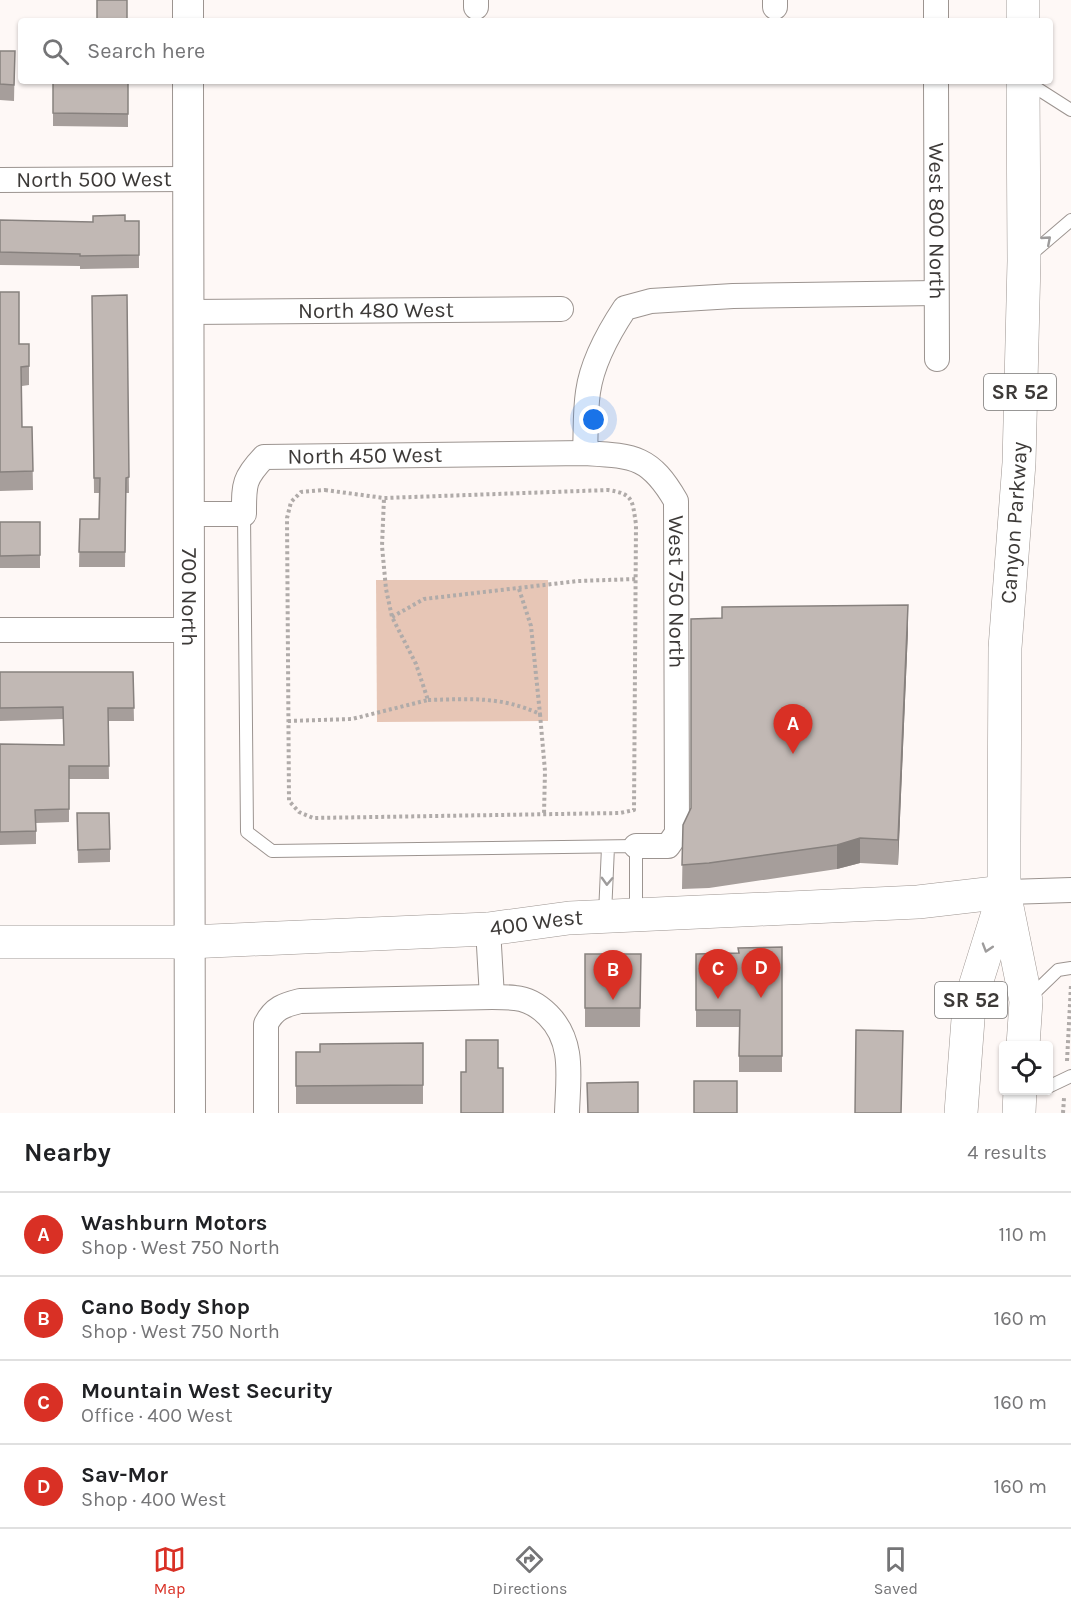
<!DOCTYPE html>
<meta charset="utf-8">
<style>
body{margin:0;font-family:Karla,sans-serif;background:#f2f2f2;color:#202124}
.controls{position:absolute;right:18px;bottom:18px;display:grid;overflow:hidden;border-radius:6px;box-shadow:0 2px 4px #0004}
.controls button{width:54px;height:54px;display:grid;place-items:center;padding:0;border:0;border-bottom:2px solid #e0e0e0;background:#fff;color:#202124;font:30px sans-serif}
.you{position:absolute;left:594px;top:420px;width:21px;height:21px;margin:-15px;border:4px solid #fff;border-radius:50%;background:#1a73e8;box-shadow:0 0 0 9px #1a73e833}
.badge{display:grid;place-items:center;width:39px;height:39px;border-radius:50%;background:#d93025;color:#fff;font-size:20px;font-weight:700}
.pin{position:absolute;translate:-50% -50px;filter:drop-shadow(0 2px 3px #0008)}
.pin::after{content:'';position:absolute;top:32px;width:21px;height:18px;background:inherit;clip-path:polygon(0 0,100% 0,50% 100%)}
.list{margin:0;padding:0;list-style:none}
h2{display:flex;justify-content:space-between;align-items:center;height:78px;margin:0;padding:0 24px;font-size:26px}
h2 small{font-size:20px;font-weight:400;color:#757577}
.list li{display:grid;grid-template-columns:39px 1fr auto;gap:18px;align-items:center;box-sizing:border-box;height:84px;padding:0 24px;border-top:2px solid #e0e0e0}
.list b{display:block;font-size:22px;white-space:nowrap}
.list p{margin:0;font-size:20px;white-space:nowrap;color:#757577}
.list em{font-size:20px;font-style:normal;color:#757577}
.icon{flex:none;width:33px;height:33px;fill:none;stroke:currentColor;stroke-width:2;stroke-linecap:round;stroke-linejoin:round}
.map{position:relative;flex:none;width:1071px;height:1113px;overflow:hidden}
.search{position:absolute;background:#fff;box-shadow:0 2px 4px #0004;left:18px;right:18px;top:18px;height:66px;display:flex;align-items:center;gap:15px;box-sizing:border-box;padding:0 21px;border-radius:6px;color:#757577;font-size:22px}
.sheet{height:414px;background:#fff}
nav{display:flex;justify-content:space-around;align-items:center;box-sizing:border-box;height:84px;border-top:2px solid #e0e0e0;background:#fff;font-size:16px;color:#757577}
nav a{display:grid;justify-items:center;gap:3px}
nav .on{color:#d93025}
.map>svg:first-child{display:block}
.green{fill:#e7c6b6}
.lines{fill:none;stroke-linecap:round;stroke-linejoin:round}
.service-casing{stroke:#9c9490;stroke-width:14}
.minor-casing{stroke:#9c9490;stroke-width:26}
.tertiary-casing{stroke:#9c9490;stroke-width:32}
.secondary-casing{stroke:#9c9490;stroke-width:34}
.trunk-casing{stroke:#9c9490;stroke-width:34}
.path{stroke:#b0aba9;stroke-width:4;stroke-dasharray:3 3;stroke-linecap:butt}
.service{stroke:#fff;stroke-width:12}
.minor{stroke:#fff;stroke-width:24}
.tertiary{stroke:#fff;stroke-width:30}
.secondary{stroke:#fff;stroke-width:33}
.trunk{stroke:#fff;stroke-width:33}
.wall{fill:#a69e9b}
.shaded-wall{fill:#87817e}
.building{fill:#c1b8b4;stroke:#87817e;stroke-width:1.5}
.oneway{stroke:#9e9c9c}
.labels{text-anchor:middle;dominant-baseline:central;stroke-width:4.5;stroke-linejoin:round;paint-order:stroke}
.shield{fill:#fff;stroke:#777574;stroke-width:1.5}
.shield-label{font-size:21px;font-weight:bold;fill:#3d3a38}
.street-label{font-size:22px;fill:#3d3a38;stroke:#fff}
</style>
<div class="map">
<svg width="1071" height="1113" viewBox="0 0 1071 1113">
<rect width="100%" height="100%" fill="#fef8f6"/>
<!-- green -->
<path class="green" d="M376 580H548V721L377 722Z"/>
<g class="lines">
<defs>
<path id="service" d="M1027 82 1071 110
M1029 256 1071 220
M244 514 247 832 272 851 636 846V913
M605 914 608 847
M1029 998 1058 970 1071 968
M1048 1087 1071 1076"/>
<g id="minor">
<path d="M476 0V7"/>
<path d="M775 0V7"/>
<path d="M936 0V21"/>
<path id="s1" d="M936 81 937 359"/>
<path id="s2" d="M0 180 188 179"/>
<path id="s3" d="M188 312 561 309"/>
<path d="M585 453C586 433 585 412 588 392 592 363 609 332 625 308L651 301 733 296 936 293"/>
<path id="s4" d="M189 514H244C244 485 243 479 264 457L585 453C634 456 650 456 676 501L677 833 668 846H636"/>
<path d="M0 630H187"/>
<path d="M1004 892 1071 890"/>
<path d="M488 929 492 997"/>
<path d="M266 1113V1024C274 1008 284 1005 300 1001L492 997C499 997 507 997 515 998 527 999 539 1006 548 1015 575 1042 568 1078 567 1113"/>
</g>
<g id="tertiary">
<path d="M188 0V21"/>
<path id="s5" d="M188 81 190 1113"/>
</g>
<g id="secondary">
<path id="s6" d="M0 942H188L488 929 569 918 918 902 1004 892"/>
</g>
<g id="trunk">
<path d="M1023 0V21"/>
<path id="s7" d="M1023 1046 1026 1001 1004 892V842L1005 648 1019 463 1024 261 1023 81"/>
<path d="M961 1113 969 1006 1003 897"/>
<path d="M1019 1113 1020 1090"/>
</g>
</defs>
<!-- service casing -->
<use href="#service" class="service-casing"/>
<!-- minor casing -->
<use href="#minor" class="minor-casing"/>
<!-- tertiary casing -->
<use href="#tertiary" class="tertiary-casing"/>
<!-- secondary casing -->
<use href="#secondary" class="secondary-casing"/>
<!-- trunk casing -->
<use href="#trunk" class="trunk-casing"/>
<!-- path -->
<path class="path" d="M325 490 384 498 608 490C634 494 632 500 636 524L634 810 620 813 313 818 299 812 289 801 287 518 291 502 301 492Z
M519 589 531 626 540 714
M392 617 424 599 578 581 636 579
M428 700C471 699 500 696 540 714L545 771 544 814
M288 721 352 719 428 700 416 664 392 617 386 589 382 546 384 498
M1067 1061 1071 985
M1063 1113 1064 1098"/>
<!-- service -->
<use href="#service" class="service"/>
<!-- minor -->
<use href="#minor" class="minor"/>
<!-- tertiary -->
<use href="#tertiary" class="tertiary"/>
<!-- secondary -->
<use href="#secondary" class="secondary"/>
<!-- trunk -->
<use href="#trunk" class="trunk"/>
</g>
<!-- wall -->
<path class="wall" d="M0 51H15L14 101 0 100Z
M128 81V127L53 126V113Z
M0 220 93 222 139 221V268L80 269V266L0 265Z
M0 292 19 344H29V385L22 386V427H32L33 490 0 491Z
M127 295 129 493H126L125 567H79L80 519H99V493H94L92 296Z
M0 522H40V568H0Z
M908 630 898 865 860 863 837 869 709 888 682 889 683 825Z
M0 672H133L134 721H108L109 779H69V822L36 823V844L0 845V744L64 745 63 719 0 721Z
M77 813 110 849V862L78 863Z
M782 947V1072H739V1027H696V954L738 953V948Z
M585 954 641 973 640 1027H585Z
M423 1043V1104H296V1052H320Z"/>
<!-- shaded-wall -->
<path class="shaded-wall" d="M908 605V630L898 865V840Z
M860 838V863L837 869V845Z"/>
<!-- building -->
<path class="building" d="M97 0H127V21H97Z
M0 51H15L14 85 0 84Z
M53 81H128V114L53 113Z
M125 215V221H139V255L80 256V254L0 252V220L93 222V216Z
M0 292H19V344H29V366L21 367 22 427H32L33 471 0 472Z
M127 295 129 477 126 478 125 552H79L80 519H99L100 478H94L92 296Z
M0 522H40V555L0 556Z
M908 605 898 840 860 838 837 845 709 863 682 865 683 825 691 808V619L722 618V607Z
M0 672H133L134 708H108L109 766H69V809L35 810 36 831 0 832V744L64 745 63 707 0 708Z
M77 813H109L110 849 78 850Z
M782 947V1056H739L740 1010H696V954L739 953 738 948Z
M585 954H641L640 1008H585Z
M856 1030 903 1031 901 1113H855Z
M466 1040H498V1068H503V1113H461V1072H466Z
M423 1043V1085L296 1086V1052H320V1044Z
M694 1081H737V1113H694Z
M638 1082V1113H588L587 1083Z"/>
<!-- one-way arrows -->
<defs><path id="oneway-chevron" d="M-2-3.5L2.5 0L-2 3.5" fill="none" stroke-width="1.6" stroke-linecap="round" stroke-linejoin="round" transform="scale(1.5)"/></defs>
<g class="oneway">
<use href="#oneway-chevron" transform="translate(1047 240) rotate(-41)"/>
<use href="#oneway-chevron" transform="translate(607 881) rotate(92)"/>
<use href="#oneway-chevron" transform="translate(987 948) rotate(107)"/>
</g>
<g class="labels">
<!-- shield labels -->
<g class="shield">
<rect x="984" y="374" width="72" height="36" rx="4.5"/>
<rect x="935" y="982" width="72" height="36" rx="4.5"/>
</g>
<g class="shield-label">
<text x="1020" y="392">SR 52</text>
<text x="971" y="1000">SR 52</text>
</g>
<!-- street labels -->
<g class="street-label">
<text stroke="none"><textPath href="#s2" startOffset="94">North 500 West</textPath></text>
<text stroke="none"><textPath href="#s1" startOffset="140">West 800 North</textPath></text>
<text stroke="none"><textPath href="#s3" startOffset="188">North 480 West</textPath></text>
<text stroke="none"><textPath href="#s4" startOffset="219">North 450 West</textPath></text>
<text stroke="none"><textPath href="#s7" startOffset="526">Canyon Parkway</textPath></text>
<text stroke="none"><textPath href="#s4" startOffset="640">West 750 North</textPath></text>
<text stroke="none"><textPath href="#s5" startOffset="516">700 North</textPath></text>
<text stroke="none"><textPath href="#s6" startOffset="537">400 West</textPath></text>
</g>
</g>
</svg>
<div class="controls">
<button><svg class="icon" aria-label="locate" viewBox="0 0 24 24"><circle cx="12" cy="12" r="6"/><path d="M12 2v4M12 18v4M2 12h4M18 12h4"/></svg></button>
</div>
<div class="you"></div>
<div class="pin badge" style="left:793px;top:754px">A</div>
<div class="pin badge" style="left:613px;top:1000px">B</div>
<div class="pin badge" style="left:718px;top:999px">C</div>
<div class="pin badge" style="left:761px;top:998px">D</div>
<div class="search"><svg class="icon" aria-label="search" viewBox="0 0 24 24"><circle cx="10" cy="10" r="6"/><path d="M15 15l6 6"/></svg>Search here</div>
</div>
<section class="sheet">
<h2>Nearby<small>4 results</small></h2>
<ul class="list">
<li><span class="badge">A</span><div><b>Washburn Motors</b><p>Shop · West 750 North</p></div><em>110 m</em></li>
<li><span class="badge">B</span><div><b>Cano Body Shop</b><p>Shop · West 750 North</p></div><em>160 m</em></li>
<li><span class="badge">C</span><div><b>Mountain West Security</b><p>Office · 400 West</p></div><em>160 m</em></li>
<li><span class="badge">D</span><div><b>Sav-Mor</b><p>Shop · 400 West</p></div><em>160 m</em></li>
</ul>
</section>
<nav>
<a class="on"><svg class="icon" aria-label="map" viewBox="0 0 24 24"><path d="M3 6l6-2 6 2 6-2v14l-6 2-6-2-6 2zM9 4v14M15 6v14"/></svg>Map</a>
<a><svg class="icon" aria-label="directions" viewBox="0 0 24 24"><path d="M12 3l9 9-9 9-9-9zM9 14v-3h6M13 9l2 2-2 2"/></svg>Directions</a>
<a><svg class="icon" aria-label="saved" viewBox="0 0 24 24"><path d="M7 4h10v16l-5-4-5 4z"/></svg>Saved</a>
</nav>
